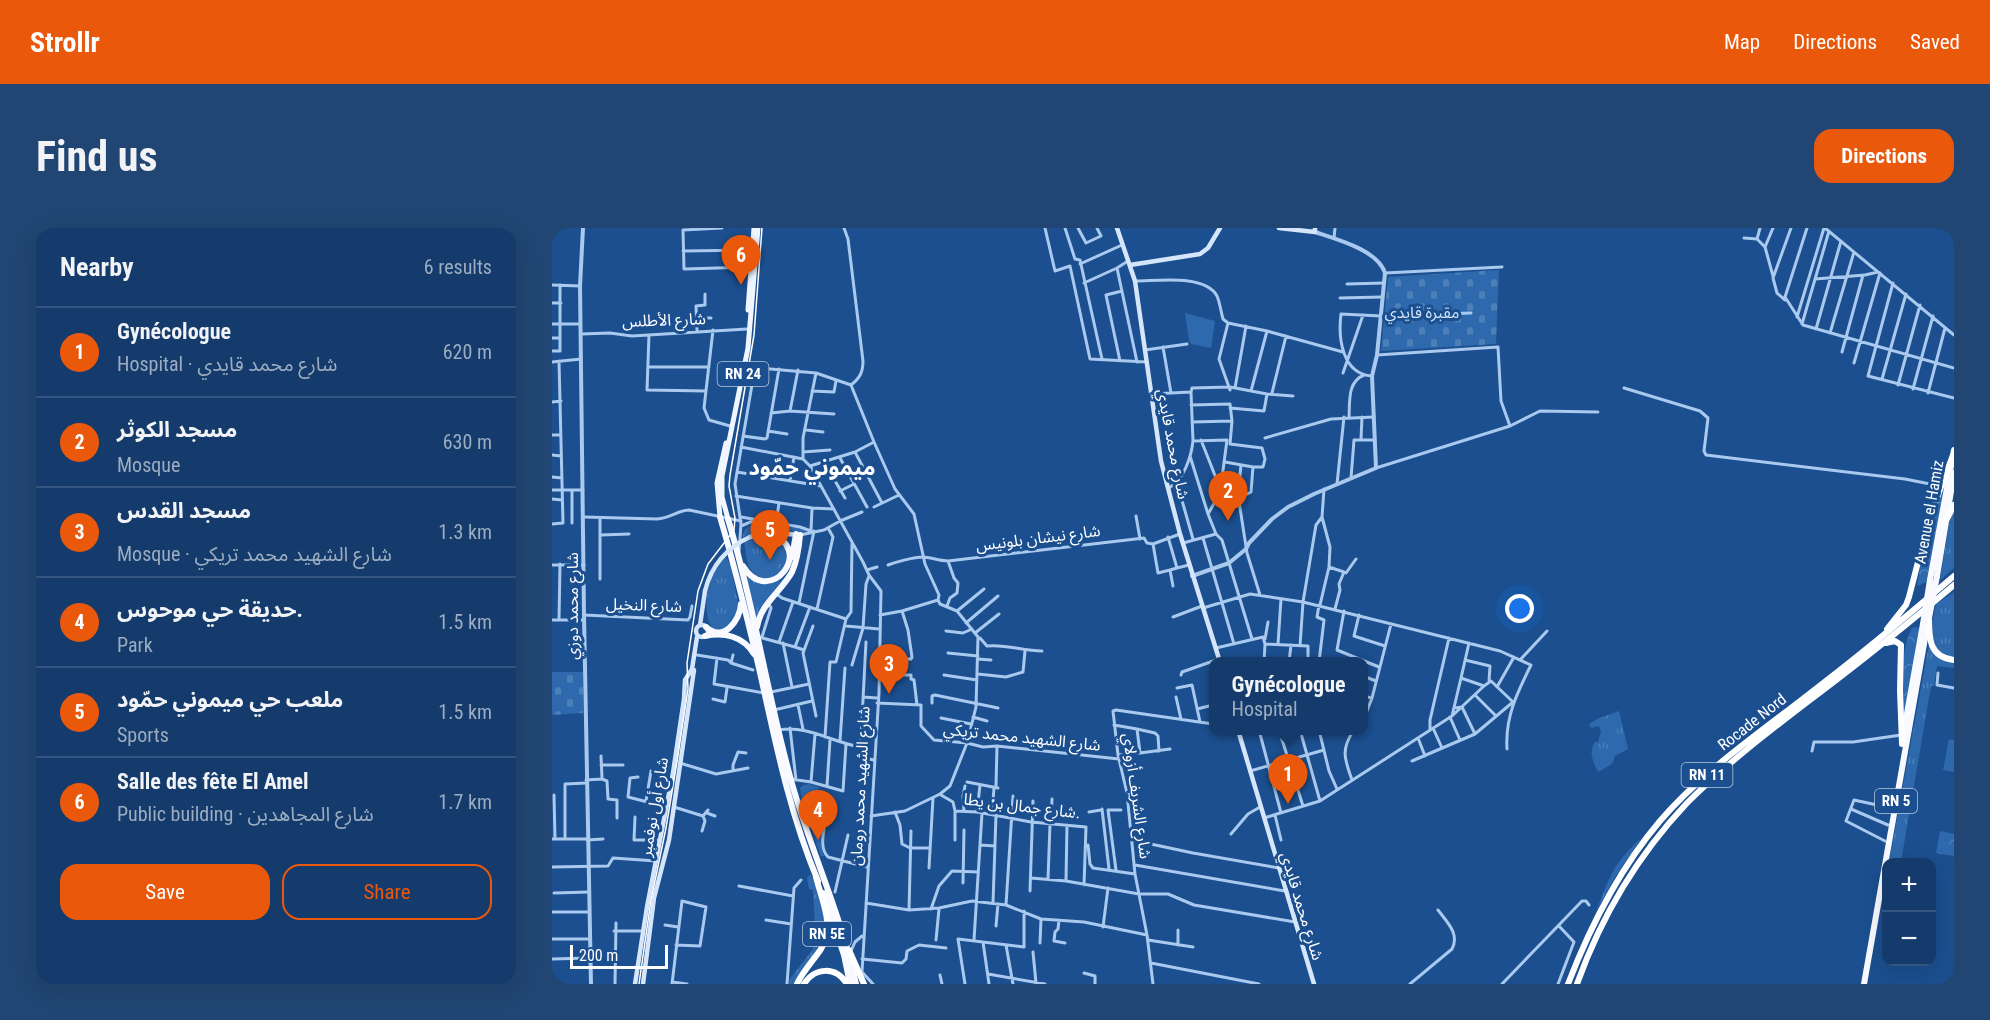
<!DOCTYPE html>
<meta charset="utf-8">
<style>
body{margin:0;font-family:"Roboto Condensed","Noto Sans Arabic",sans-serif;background:#214673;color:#f1f3f6}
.controls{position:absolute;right:18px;bottom:18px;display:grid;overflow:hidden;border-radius:12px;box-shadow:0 6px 24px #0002}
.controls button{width:54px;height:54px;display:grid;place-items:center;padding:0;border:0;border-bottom:2px solid #33557e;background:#143b6b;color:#f1f3f6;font:30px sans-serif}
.scale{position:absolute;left:18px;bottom:15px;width:98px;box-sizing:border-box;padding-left:6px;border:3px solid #fff;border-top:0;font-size:16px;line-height:21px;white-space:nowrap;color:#fff;-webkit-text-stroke:4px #1b4f8f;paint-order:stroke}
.you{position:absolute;left:968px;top:381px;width:21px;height:21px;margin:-15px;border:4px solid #fff;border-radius:50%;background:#1a73e8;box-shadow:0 0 0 9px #1a73e833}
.badge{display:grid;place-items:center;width:39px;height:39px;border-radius:50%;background:#ea580c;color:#fff;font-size:20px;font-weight:700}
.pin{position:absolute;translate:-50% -50px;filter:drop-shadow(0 2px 3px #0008)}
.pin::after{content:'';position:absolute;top:32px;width:21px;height:18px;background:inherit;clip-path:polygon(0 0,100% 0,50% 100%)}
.popup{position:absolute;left:657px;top:429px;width:159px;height:78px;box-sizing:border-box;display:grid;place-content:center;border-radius:12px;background:#143b6b;filter:drop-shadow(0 2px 4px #0005);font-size:20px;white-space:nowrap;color:#9dadc1}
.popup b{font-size:22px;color:#f1f3f6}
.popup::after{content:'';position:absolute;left:50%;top:100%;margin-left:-12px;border:12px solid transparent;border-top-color:#143b6b}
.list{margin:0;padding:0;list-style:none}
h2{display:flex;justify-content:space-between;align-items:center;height:78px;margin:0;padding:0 24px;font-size:26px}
h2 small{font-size:20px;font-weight:400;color:#9dadc1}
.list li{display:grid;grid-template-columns:39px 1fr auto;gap:18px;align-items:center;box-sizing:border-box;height:90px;padding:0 24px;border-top:2px solid #33557e}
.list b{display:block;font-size:22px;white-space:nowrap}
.list p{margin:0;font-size:20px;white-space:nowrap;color:#9dadc1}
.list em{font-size:20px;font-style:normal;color:#9dadc1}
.actions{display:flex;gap:12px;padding:18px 24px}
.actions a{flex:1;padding:14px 0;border:2px solid #ea580c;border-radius:18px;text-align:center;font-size:21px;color:#ea580c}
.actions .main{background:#ea580c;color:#fff}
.map{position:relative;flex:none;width:1402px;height:756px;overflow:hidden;border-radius:18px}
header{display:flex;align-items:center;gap:36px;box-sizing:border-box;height:84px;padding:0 30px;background:#ea580c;color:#fff}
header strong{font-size:28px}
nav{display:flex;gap:33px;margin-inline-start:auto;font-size:21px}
.intro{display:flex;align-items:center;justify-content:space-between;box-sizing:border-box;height:144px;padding:0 36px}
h1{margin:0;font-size:42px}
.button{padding:15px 27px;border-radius:18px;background:#ea580c;color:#fff;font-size:21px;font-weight:700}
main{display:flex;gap:36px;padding:0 36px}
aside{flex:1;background:#143b6b;border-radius:18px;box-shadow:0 6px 24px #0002}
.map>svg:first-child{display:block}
.grass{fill:url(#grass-tufts)}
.forest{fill:url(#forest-crowns)}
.cemetery{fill:url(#cemetery-stones)}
.green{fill:#2e69ad}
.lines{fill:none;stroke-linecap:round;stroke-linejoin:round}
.minor{stroke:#a9c9ee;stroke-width:3}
.tertiary{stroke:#a9c9ee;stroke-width:4}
.secondary{stroke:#d6e6fa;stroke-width:4.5}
.primary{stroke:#f0f6ff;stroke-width:5}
.trunk{stroke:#f8faff;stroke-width:6}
.motorway{stroke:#fff;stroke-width:6}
.tram{stroke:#fff;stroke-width:1.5}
.secondary-bridge{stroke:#d6e6fa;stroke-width:4.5}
.trunk-bridge{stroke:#f8faff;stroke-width:6}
.labels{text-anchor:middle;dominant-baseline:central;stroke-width:6;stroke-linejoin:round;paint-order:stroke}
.shield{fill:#1b4f8f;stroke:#bbcadd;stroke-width:1.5}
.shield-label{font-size:15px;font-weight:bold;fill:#fff}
.park-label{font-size:16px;fill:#cfe3fa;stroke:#1b4f8f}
.street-label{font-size:16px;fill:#fff;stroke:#1b4f8f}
.district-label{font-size:22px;font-weight:bold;fill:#fff;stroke:#1b4f8f}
</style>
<header>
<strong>Strollr</strong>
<nav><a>Map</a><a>Directions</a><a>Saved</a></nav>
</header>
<div class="intro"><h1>Find us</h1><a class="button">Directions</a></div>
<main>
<aside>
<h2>Nearby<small>6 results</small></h2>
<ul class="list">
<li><span class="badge">1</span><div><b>Gynécologue</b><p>Hospital · شارع محمد قايدي</p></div><em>620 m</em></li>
<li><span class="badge">2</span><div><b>مسجد الكوثر</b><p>Mosque</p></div><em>630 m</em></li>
<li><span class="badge">3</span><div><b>مسجد القدس</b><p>Mosque · شارع الشهيد محمد تريكي</p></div><em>1.3 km</em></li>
<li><span class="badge">4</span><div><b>حديقة حي موحوس.</b><p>Park</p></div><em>1.5 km</em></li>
<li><span class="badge">5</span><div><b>ملعب حي ميموني حمّود</b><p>Sports</p></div><em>1.5 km</em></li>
<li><span class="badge">6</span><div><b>Salle des fête El Amel</b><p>Public building · شارع المجاهدين</p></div><em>1.7 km</em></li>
</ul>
<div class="actions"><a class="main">Save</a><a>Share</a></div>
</aside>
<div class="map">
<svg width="1402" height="756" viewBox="0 0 1402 756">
<defs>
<pattern id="grass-tufts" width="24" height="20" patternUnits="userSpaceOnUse" patternTransform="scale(1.5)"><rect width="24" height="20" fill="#2e69ad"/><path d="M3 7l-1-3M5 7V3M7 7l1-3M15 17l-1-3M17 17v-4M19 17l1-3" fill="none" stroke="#4d80b9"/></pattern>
<pattern id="forest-crowns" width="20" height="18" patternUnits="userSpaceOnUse" patternTransform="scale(1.5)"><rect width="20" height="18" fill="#2e69ad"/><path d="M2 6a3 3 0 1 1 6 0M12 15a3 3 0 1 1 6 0" fill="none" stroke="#4d80b9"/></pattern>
<pattern id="cemetery-stones" width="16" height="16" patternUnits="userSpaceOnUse" patternTransform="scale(1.5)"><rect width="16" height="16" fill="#2e69ad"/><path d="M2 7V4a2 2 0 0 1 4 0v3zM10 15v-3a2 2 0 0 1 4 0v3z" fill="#4d80b9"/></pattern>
</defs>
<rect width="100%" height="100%" fill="#1b4f8f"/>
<!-- grass -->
<path class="grass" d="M1402 282V340L1388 352 1397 296Z
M205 296 246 300 254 303 251 305C229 302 212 302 191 309 191 300 197 297 205 296Z
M214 307 221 308 233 317 235 339 217 352C193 346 196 335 192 314Z
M245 312 239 342 216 370 204 391 194 346C207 360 230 359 239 341 243 332 243 321 245 312Z
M173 328 178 336 188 383C185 394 173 401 162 402 150 390 154 359 162 345 165 339 169 334 173 328Z
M1402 364V430H1399L1385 423C1378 404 1380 395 1384 376Z
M1377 416 1392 433 1402 435V440L1385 438 1382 458H1379L1349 634H1337Z
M1067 483 1076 521 1063 528 1060 536 1046 544C1041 533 1036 525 1043 514H1046L1049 503 1047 498 1039 500 1037 496 1045 491Z
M1090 609 1063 649 1044 684C1058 648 1061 636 1090 609Z
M259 646C281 702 274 708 243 756H237V752L261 721 263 699 261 662 257 661 255 650Z"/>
<!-- forest -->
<path class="forest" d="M1388 266 1391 267 1375 354 1365 358 1372 314Z
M1365 399 1368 401 1354 484 1352 485C1350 462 1348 420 1360 400Z
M1388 603 1402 606V628L1384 625Z"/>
<!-- cemetery -->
<path class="cemetery" d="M947 42 944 116 829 123 836 49Z
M0 444H31V485L0 487Z"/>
<!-- green -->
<path class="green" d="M633 85 663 93 659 120 639 116 637 113Z
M211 320 227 321 224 345 209 343Z
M1397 511 1402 512V544L1391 542Z
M257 556 267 559 262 580 251 579 248 560 252 557Z
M263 589 273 593 269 617 272 628H269L259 601Z"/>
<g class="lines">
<!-- minor -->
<path class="minor" d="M170 0 131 2 132 41 199 39
M292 0 296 11 311 133C311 144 308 150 299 157
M493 0 503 43 518 38 538 131 595 134
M513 0 523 31 528 32 550 131
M526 0 534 15 549 8 545 0
M1255 0 1233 69 1251 97 1402 140
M1273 0 1402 107
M782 10 783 0
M1192 10 1205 11 1208 0
M1205 11 1213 19 1221 48
M1213 19 1221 0
M131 23 201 22
M528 36 570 17
M565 40 585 134
M833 45 950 39
M1263 51 1313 47 1326 44
M584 53C605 53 653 46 665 68 668 75 669 84 671 91L676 95 715 103 791 124
M532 55 565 40 576 33
M1341 55 1316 148 1402 170
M795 56 832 55
M0 57 28 58
M788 70 830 69
M1233 72 1225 65 1221 50 1239 0
M0 75H9
M1245 89 1272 0
M144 90H159
M676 95 667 131 678 162
M0 96H28
M1250 96 1277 3
M1264 101 1289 13
M161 102 152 180 157 192 178 198
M145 103 144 78 153 77V66
M1278 105 1302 24
M29 106 58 105 80 108 195 101
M97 107 95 162 154 163
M0 110H8
M611 119 619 165
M593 122 635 116
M0 123H8V57
M1290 124 1311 47
M568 133 554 67 570 63
M0 134 29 131
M1302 135 1328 45
M96 139H157
M264 145 251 210V231L258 238 311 334 317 347 329 363 327 465 310 744 321 756
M791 145 811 87
M820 148C790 146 786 110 789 86L829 88 919 85
M1330 151 1354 66
M1346 157 1368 77
M683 160 694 98
M1072 160 1148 183 1156 190 1152 223 1154 227 1353 251 1388 258
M1361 161 1381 88
M260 163 282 164 284 153
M699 163 715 103
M720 165 734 108
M1376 165 1393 100
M599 166 639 164
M0 174 9 173
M639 177 678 176 680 193 640 194
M678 180 712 183 715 166
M238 183 246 142
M219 185 238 183 282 186
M797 189C798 174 795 154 812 147
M958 198 988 183 1046 184
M254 202 271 204
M216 203 235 206
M0 207H9
M191 208 213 211 215 210 227 141
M713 210 779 191 822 189
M809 211 810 189
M649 212 664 250 669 252
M678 216 710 220 713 231 711 239H701
M678 216 680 193
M189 219 251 231
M251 224 278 222
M303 224 330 275
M0 227 9 228
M638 228 656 286
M288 230 315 279
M272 234 293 270
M673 234 701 239 699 264 687 270
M258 238 303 224 322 214
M824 240 958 198 949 173 946 119 825 127
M185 244 269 258
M0 249 10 250
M799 250 802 212H823
M238 252 242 229
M625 255 641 311
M785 256 792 189
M617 260C632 251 639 230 641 213
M0 262H31
M20 263V295
M288 263 302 256
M686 267 689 237
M184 268 260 280 282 281
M0 271 10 272
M322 279 347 267
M584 288 588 311
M32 289 105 291C118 290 127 282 137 282L189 293
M189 289 248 299 259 303 260 280
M0 296 11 295 7 133
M224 296 227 275
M189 298 201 293
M664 306 670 312 700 411
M49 307 77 306
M248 307 272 302 288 293 310 284
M616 309 625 340 637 337
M651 310 682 416
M631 315 664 306 656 286 668 265
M187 324 189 296 183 256 202 145 207 140 264 145 299 157 322 214 343 261 362 286 373 336 387 367 386 372
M0 337H32
M336 337C344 334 362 329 371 329 378 329 387 333 396 333L592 310 595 315 601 316
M777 339 792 344
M315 342 325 339
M618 342 606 345 601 316 628 306
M48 351V290
M621 358 618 342 625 340
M223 365 230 370 294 391
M708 367 695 325 686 267 668 265 675 212 641 213 639 164 640 160 678 159 715 166 741 168
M247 375 262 303
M767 377 765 389 772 392 767 434
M768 377 777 339 778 319 770 289 772 261
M395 378 398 370 405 365 406 355 402 350 396 333
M651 380 698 366 751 374 948 423 979 437C965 465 953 489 955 521
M265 381 281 309 276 300
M783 381 788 362 787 356 792 344 794 345 804 331
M350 383 356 402 360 429 359 431H351
M405 383 432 361
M792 383 785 422 827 439
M32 387 136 392 138 389 140 378
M807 387 802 408 833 418
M621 389 650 378
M0 392H32
M7 392 8 336
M414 395 446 368
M261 398 251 425 264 488
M294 398 327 401
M394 403 411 405 420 401
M423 405 447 386
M207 409 243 419
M210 409 219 380 216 374
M428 410 435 418C454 416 471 423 490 423
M713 411 716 394
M227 414 241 374
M314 414 308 529 322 532
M231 415 240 459
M713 416 756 418V434
M726 416 729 371
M748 418 751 374 764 297 770 289
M664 420 711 409 713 416 712 434
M252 422 243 419 258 379
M350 425 351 447H359V451L362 452 365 477
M396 425 426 428
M145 427 176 432 179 435 201 442
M165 430 162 456 212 465
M426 431 439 432
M913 432 938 438 937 453
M968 432 995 403
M737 434 739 417
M179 435 181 427
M300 437 311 400 314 356 317 348
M1386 445 1385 457 1402 460
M426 446 454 449 471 444 473 423
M392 447 425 452
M629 447 630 444 667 431
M811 448 824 453
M909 450 917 415
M945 459 962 429
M625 460 640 457 648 494
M219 464 257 456
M923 467 944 488
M811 468 820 470
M311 469 325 470
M624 469 629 491
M161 471 173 474 175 460
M325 475 369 477V498L382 512 415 515 431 519 445 518 567 531
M380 475V468L383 467 446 480
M246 477 251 501
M645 481 661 477
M222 482 260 473
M421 489 435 493
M898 489 908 512
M389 490 419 496
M811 493 820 470 839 396
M562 497 585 501 588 525 618 521
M238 500 244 552
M881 500 890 520
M585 501 603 505 606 508 607 523
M227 502C255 497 280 514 308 519
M707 502 729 585
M727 502 751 578
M748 502 768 573
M767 502 777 543 785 561
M878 502V492L897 410
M923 506 961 474 939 453 932 458
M273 509 278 434H284L294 391 299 384 300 315
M866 510 873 528
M288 513 293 440
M1260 523 1262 514H1301L1349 507
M566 527 588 525
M49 528 50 550
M860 533 923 506 910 479 902 480
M128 535 164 546 196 540
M49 537H71
M181 542V537L186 524 194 525
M698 543 772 522
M86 549 78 550 76 569 115 579
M239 551 259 554 291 563 294 516
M34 552 50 551 55 553 56 571 65 572V590
M800 552C793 532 788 522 802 502
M259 554 263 506
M415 554 446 560
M275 558 278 512
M2 567 3 611
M389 567 401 574 403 583 425 584 479 594 534 599 532 657
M94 573 99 543
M122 579 151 588 156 582
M550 581 557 641
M1299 581 1336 597
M556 582 564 642
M556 582H569
M262 583 274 588C273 600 266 619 276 629L315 639
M412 583 411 568 413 558
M343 584 348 597 350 616 358 620H377
M403 584V612
M425 584 428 557
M537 584 549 582
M155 585 163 588
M440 586 442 560 444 558 445 518
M723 587 729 612
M319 588 353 583 388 566 398 558 415 515 424 479 426 409 405 383 388 376 386 372 350 383 328 387
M83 589 82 612H108
M712 590 768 573 900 488 909 450 932 458 900 488
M499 595 500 571
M150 603 153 593 151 588
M679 606 696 586 708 579
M0 611H36
M13 611V556L35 555
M35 612 51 611
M580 612 641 625 727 640
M1333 613 1294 593 1302 572 1339 580
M428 617 443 618
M536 617 538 636 541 640 583 646
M583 637 733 663
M0 639 56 638 61 630 104 633
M377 640 381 570
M479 650 514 653 587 666H616L642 677 743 694
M496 651 498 596
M514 653 515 597
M411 655 412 602
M187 658 241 668
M478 663 481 573
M283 664 296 607
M2 665 37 664
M314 675 357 682 387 680 420 673 454 677 489 691 532 694 595 707
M441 675 444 587
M454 677 461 568
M379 681 387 658 400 643 426 644
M357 682 359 603
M0 684H37
M214 692 239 696
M507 692 506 701 503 704 502 713 513 715
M113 697 126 699
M444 698 446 676
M551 699 556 660
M62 703H90
M0 711H37
M384 712 387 681
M422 712 430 585
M596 712 641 719
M431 714 437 756
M488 715 489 691
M454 717 461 756
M626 717V702
M299 723 303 714 310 708
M481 724 484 755
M0 731 38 730
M310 731 350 735 354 731 355 723 367 717 394 720
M599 735 707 756
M532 745 543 748V756
M436 746 493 756
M388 747 390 756
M120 754 135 756
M63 756 64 695
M120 756 130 673 154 679 148 718 124 717
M235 756 242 660 249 652
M413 756 406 711 472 719V683
M601 756 595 707 583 646 575 565 566 527 561 483 564 482 661 496
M858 756 900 721C908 706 895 694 886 682
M950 756 1030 673H1034L1037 677
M1006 756 1022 714 1007 698"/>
<!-- tertiary -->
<path class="tertiary" d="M31 0 28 58 32 387 39 756
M640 348 677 335 694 321 697 315 720 291 736 279 762 266 824 240 820 148 825 127 833 45C826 22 784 11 763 4"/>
<!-- secondary -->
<path class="secondary" d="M565 0 583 53 609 233 628 306 668 434
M727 0 763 4V0
M578 37 648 26 656 20 668 0
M198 309 216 304 246 307
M148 397 153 363
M144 403a6 6 0 1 1 12 0a6 6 0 1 1-12 0Z
M686 502 762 756
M83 756 95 679 121 545 132 471 133 452 140 441 145 409
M91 756 102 670 117 612 142 442"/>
<!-- primary -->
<path class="primary" d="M196 82 202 0
M168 289 165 255 174 215
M176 291 170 269V248L196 120 206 0"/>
<!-- trunk -->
<path class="trunk" d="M168 289C183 339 195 389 207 440 223 512 237 584 266 653
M176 291C202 376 215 466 239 552 258 621 289 686 304 756
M240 329 244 306
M191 338C217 381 266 321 216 304
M1385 348 1402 245
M1378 352 1402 222
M154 399C171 415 188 393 189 376
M205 399C209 375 229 364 240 344 245 333 247 319 248 307
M153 408C172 404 191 408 202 426
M1351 508 1371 396
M271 665 292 727 298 756
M1312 756 1375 399"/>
<!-- motorway -->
<path class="motorway" d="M1395 291 1402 277
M1377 390C1377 411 1377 429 1402 432
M1335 401 1354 377 1357 369 1377 291 1401 227
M1334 415 1343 413 1349 417 1348 462 1350 516
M297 722 312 756
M245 756C251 743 261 733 269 721 283 698 270 673 264 649
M252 756C263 739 284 738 295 756
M1016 756C1038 699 1068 640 1108 593 1150 544 1206 506 1257 466 1307 428 1355 388 1402 348
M1025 756C1049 689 1086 627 1135 575 1177 533 1224 498 1271 462 1316 428 1359 393 1402 357"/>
<!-- tram -->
<path class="tram" d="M87 756 99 672 114 600 125 534 136 461 135 435 146 363 156 336 182 302 183 290 177 258 178 247 202 107 210 0"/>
<!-- secondary-bridge -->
<path class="secondary-bridge" d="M153 363C159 338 175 319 198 309"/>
<!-- trunk-bridge -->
<path class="trunk-bridge" d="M1377 390 1385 348
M1371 396 1378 352"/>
</g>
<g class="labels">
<!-- shield labels -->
<g class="shield">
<rect x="165.5" y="134" width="51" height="24" rx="4.5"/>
<rect x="1129.5" y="535" width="51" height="24" rx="4.5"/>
<rect x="1323" y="561" width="42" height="24" rx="4.5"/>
<rect x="251" y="694" width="48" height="24" rx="4.5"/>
</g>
<g class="shield-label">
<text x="191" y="146">RN 24</text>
<text x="1155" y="547">RN 11</text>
<text x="1344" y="573">RN 5</text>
<text x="275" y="706">RN 5E</text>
</g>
<!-- park labels -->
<g class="park-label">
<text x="870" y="84">مقبرة قايدي</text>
</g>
<!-- street labels -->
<g class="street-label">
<text transform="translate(112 92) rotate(-2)">شارع الأطلس</text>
<text transform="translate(621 216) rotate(79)">شارع محمد قايدي</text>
<text transform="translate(1377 284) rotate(-80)">Avenue el Hamiz</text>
<text transform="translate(486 310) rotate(-7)">شارع نيشان بلونيس</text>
<text transform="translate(92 377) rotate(2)">شارع النخيل</text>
<text transform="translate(20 378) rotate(-90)">شارع محمد دوزي</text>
<text transform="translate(1200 494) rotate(-38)">Rocade Nord</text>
<text transform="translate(470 509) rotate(6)">شارع الشهيد محمد تريكي</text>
<text transform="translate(308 558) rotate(-87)">شارع الشهيد محمد رومان</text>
<text transform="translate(585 568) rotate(82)">شارع الشريف أزولاي</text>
<text transform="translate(470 578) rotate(7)">شارع جمال بن يطا.</text>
<text transform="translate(102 579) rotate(-80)">شارع أول نوفمبر</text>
<text transform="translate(750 678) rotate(73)">شارع محمد قايدي</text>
</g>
<!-- district labels -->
<g class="district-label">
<text x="260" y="239">ميموني حمّود</text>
</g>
</g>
</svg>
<div class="controls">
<button>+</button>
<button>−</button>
</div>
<div class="scale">200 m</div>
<div class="you"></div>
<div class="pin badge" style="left:736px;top:576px">1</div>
<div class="popup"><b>Gynécologue</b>Hospital</div>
<div class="pin badge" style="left:676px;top:293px">2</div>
<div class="pin badge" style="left:337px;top:466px">3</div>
<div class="pin badge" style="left:266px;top:612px">4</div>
<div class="pin badge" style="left:218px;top:332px">5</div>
<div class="pin badge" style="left:189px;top:57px">6</div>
</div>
</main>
